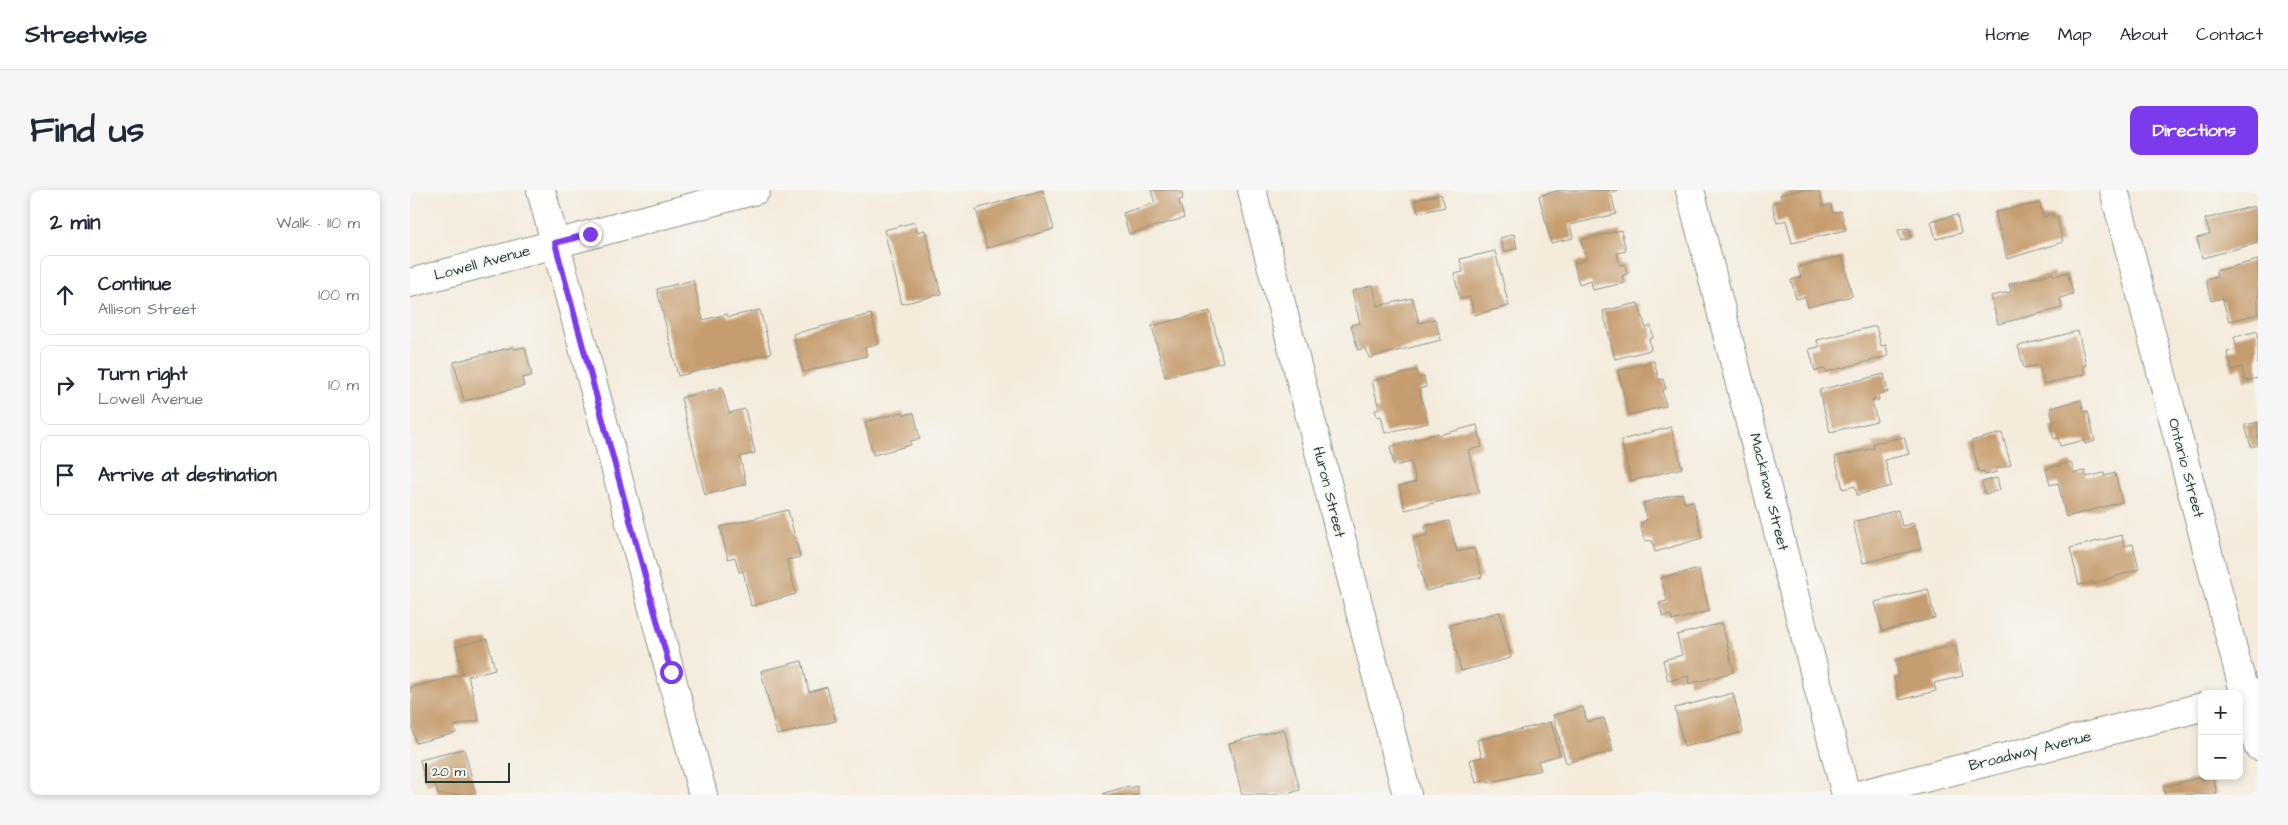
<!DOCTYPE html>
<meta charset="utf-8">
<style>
body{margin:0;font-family:"Architects Daughter",sans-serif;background:#f6f6f7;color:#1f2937}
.controls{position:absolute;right:15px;bottom:15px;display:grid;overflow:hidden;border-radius:10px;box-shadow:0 2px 8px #0003}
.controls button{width:45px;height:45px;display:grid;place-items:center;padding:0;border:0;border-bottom:1px solid #e0e1e3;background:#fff;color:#1f2937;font:25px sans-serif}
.scale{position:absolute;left:15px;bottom:12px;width:85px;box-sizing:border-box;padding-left:5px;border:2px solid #1f3d34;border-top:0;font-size:14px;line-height:18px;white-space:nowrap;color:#1f3d34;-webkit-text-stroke:4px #f6f6f2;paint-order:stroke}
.stop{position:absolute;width:15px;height:15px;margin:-11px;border:4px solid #7c3aed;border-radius:50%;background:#fff}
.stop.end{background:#7c3aed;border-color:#fff;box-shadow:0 1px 5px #0008}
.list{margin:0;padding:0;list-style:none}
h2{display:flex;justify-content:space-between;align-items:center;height:65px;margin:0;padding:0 20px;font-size:21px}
h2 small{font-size:16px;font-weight:400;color:#747a83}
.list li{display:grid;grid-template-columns:32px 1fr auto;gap:15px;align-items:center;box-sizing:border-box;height:80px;margin:0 10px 10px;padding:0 10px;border:1px solid #e0e1e3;border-radius:10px}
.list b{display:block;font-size:19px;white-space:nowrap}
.list p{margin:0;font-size:16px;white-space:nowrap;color:#747a83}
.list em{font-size:16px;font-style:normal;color:#747a83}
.icon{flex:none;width:28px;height:28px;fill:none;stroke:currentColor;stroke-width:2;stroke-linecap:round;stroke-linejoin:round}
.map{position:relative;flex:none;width:1848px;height:605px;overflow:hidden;border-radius:10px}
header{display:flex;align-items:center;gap:30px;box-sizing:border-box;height:70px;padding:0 25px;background:#fff;border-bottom:1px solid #e0e1e3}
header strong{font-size:24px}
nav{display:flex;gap:28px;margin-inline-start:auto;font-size:18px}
.intro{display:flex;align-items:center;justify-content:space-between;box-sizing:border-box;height:120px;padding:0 30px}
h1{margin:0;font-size:35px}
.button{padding:12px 22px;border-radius:10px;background:#7c3aed;color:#fff;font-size:18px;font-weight:700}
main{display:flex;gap:30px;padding:0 30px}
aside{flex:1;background:#fff;border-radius:10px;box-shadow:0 2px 8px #0003}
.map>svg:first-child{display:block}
.building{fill:#c69d6f}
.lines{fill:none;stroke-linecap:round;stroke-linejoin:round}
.street-casing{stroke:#8a9488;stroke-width:30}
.secondary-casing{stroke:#8a9488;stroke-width:30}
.street{stroke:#fff;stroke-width:28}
.secondary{stroke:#fff;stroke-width:28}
.route{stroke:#7c3aed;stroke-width:6}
.labels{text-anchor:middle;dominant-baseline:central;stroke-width:4;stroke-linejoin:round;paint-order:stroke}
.street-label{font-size:15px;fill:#1f3d34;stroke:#f6f6f2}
</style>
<header>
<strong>Streetwise</strong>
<nav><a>Home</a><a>Map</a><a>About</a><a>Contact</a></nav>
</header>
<div class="intro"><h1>Find us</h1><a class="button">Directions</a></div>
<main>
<aside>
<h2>2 min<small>Walk · 110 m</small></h2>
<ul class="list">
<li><svg class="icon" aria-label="ahead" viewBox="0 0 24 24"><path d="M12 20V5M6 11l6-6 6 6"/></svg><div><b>Continue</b><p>Allison Street</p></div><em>100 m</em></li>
<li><svg class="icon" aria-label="right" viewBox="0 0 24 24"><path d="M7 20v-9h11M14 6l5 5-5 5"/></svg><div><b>Turn right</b><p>Lowell Avenue</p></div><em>10 m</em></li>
<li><svg class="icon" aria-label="arrive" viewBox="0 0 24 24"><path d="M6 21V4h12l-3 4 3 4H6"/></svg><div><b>Arrive at destination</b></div></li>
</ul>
</aside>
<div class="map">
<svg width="1848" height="605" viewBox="0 0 1848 605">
<rect width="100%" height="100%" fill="#f6f6f2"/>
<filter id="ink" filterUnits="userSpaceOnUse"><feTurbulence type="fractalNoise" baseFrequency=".02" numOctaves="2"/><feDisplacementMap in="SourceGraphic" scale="10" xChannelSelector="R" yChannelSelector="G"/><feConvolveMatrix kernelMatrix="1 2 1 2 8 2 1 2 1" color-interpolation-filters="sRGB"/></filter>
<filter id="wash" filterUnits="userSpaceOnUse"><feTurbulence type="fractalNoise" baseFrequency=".0096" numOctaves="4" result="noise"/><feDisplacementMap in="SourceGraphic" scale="20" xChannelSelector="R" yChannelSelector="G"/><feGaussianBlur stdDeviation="1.12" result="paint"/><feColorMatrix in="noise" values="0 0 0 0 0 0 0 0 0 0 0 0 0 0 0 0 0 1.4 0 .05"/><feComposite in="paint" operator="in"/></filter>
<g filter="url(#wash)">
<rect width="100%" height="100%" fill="#f4ebdb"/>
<g id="blocks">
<!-- building -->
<path class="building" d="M633 0 644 39 577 58 566 19Z
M741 0H771L773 9 769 10 774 28 719 44 713 23 745 13Z
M1150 0H1208L1201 3 1206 24 1160 35 1163 48 1141 53 1129 6Z
M1388 0H1409L1413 16 1421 14 1423 23 1431 21 1436 40 1382 53 1376 30 1367 33 1362 13 1372 11 1370 5Z
M1031 4 1035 17 1008 23 1005 10Z
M1630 13 1633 27 1643 24 1644 28 1647 27 1653 52 1597 69 1585 22Z
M1844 16 1848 30V53L1792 68 1787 48 1800 44 1795 29Z
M1547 25 1551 43 1526 49 1521 31Z
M505 32 507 42 515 40 531 104 492 114 474 40Z
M1499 38 1501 48 1491 51 1488 40Z
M1211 40 1216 61 1207 63 1210 75 1215 74 1217 84 1212 86 1214 93 1183 100 1181 91 1169 95 1164 73 1176 70 1171 50Z
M1104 44 1107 58 1094 62 1090 48Z
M1085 61 1099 116 1064 125 1060 107 1050 109 1044 84 1053 82 1050 69Z
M1432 66 1442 106 1398 117 1395 107 1386 109 1381 90 1391 87 1388 77Z
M1848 70V124L1819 131 1812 108 1801 111 1796 90 1807 87 1806 81Z
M1658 82 1663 104 1650 108 1652 118 1588 134 1581 106 1601 102 1599 94 1643 83 1644 86Z
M283 90 293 130 317 124 318 127 350 120 361 163 268 186 247 99Z
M963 95 968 116 1003 108 1009 133 1025 129 1031 150 959 168 956 158 948 160 941 135 950 133 942 101Z
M1228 113 1236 138 1241 136 1243 148 1239 149 1241 160 1205 169 1193 121Z
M800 121 813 172 755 187 742 136Z
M461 124 469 154 455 157 457 166 393 182 383 144Z
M1466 136 1471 156 1476 155 1478 165 1475 167 1416 182 1415 179 1405 181 1399 159 1409 157 1407 150Z
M1668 141 1676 175 1674 176 1675 184 1634 194 1629 175 1614 178 1608 156Z
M1848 141V188L1835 191 1832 177 1822 180 1817 162 1827 159 1824 147Z
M103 157 104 159 115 157 122 186 112 188 114 196 54 211 44 172Z
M1244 171 1249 190 1253 189 1256 199 1252 200 1256 216 1219 225 1208 181Z
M1007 180 1009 188 1014 187 1016 197 1009 199 1018 233 975 243 971 226 967 227 965 220 969 219 962 191Z
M1474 184 1478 202 1468 204 1469 210 1462 211 1467 231 1420 242 1409 200Z
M312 197 319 223 335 219 345 263 330 267 336 294 295 305 271 208Z
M1671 210 1674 222 1678 221 1685 251 1675 254 1674 250 1650 256 1648 248 1644 249 1640 235 1644 234 1640 218Z
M493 222 494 225 504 223 510 249 500 251 501 255 463 265 455 232Z
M1848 232V255L1841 257 1835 235Z
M1067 235 1072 257 1058 260 1069 302 995 320 989 296 1006 292 1001 272 984 276 980 257 1028 243 1029 245Z
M1261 237 1272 278 1221 291 1211 250Z
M1592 243 1601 275 1586 279 1587 282 1575 285 1574 281 1569 282 1561 251Z
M1494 247 1499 264 1475 270 1481 296 1447 305 1445 296 1433 299 1425 267 1464 258 1463 253Z
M1661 272 1664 283 1675 281 1676 287 1694 283 1695 286 1705 283 1712 312 1656 327 1648 293 1640 295 1636 279Z
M1587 288 1590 300 1575 304 1572 292Z
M1272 303 1275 313 1283 311 1292 348 1245 362 1242 351 1234 350 1230 333 1237 330 1233 313Z
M378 320 390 367 377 370 386 404 341 416 333 381 329 382 325 367 318 369 310 337Z
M1488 320 1492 336 1504 333 1511 359 1453 373 1443 332Z
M1039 331 1047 362 1064 358 1072 387 1016 401 1003 349 1017 345 1015 336Z
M1712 345 1714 356 1723 354 1729 379 1683 394V392L1669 395 1660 358Z
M1289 379 1299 421 1262 431 1261 425 1253 427 1249 413 1257 411 1251 388Z
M1518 399 1525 428 1472 441 1465 412Z
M1090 422 1101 468 1051 481 1040 435Z
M1312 433 1324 482 1279 494 1278 486 1258 491 1253 470 1272 465 1267 445Z
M77 449 85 479 58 486 69 530 44 536 46 543 6 553 0 530V498L53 484 46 456Z
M1545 455 1553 486 1524 493 1526 501 1490 510 1484 488 1489 486 1485 470Z
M392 471 399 502 417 497 426 531 367 545 351 481Z
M1323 503 1333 542 1274 557 1265 518Z
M1173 517 1177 532 1194 528 1203 561 1156 573 1143 525Z
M1141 532 1150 565 1128 571 1131 580 1078 593 1077 590 1066 593 1060 570 1072 567 1067 550Z
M874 539 890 600 875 605H832L819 553Z
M54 559 66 604 28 605 25 593 16 595 10 570Z
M1792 587V590L1803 587 1807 604 1755 605 1753 597Z
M719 596 720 598 727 596 729 605H694V603Z"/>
</g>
</g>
<g filter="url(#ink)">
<use href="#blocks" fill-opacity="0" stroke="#8a9488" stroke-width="1"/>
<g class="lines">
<defs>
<path id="street" d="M131 0 293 605
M842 0 997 605
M1280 0 1436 605
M1704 0 1848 556
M0 93 346 0"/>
<path id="secondary" d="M1829 508 1848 503
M1448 605 1792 517"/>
</defs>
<!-- street casing -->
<use href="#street" class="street-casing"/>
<!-- secondary casing -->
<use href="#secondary" class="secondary-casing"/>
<!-- street -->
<use href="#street" class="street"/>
<!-- secondary -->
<use href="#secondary" class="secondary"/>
</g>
</g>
<g class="lines" filter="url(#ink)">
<!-- route -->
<path class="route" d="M180 44 145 53 261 482"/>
</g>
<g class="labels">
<!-- street labels -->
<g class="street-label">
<text transform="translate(72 73) rotate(-15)">Lowell Avenue</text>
<text transform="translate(1776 278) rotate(75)">Ontario Street</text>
<text transform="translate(919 302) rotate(76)">Huron Street</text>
<text transform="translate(1359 302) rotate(76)">Mackinaw Street</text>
<text transform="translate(1620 561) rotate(-14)">Broadway Avenue</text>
</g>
</g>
</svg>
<div class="controls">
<button>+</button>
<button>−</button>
</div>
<div class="scale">20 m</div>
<div class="stop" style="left:261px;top:482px"></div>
<div class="stop end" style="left:180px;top:44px"></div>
</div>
</main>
